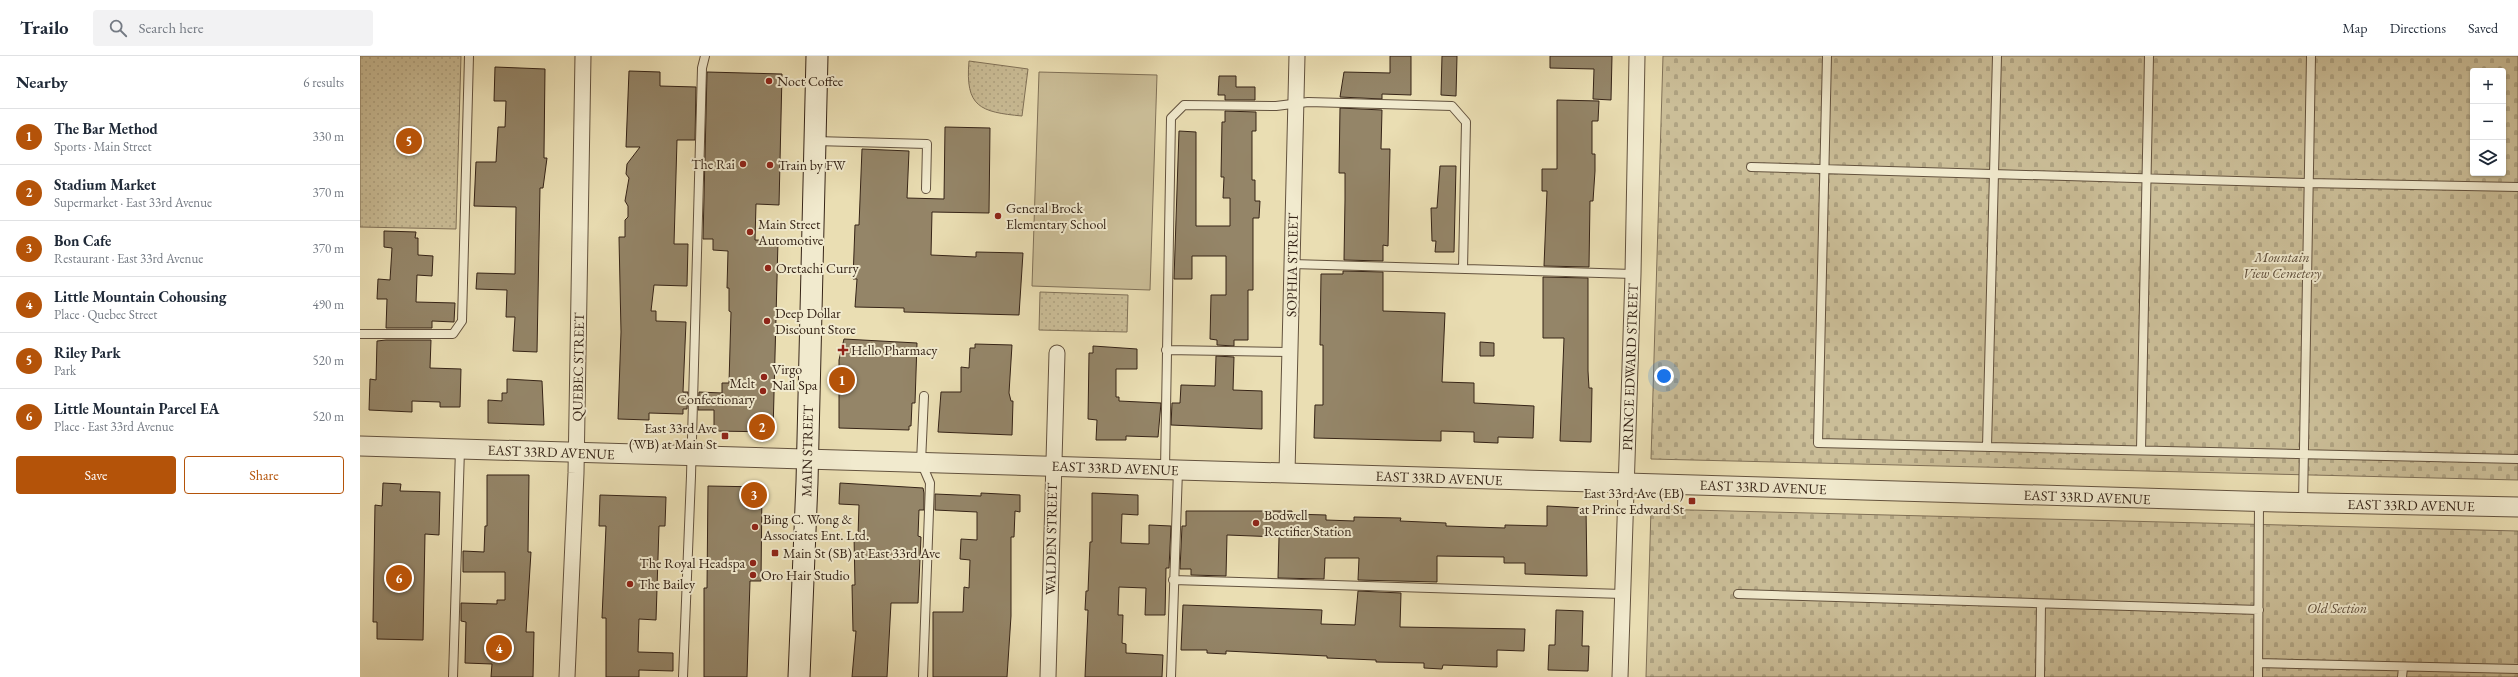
<!DOCTYPE html>
<meta charset="utf-8">
<style>
body{margin:0;font-family:"EB Garamond",serif;background:#f2f2f3;color:#1f2937}
.controls{position:absolute;right:12px;top:12px;display:grid;overflow:hidden;border-radius:4px;box-shadow:0 1px 3px #0004}
.controls button{width:36px;height:36px;display:grid;place-items:center;padding:0;border:0;border-bottom:1px solid #e0e1e3;background:#fff;color:#1f2937;font:20px sans-serif}
.you{position:absolute;left:1304px;top:320px;width:14px;height:14px;margin:-10px;border:3px solid #fff;border-radius:50%;background:#1a73e8;box-shadow:0 0 0 6px #1a73e833}
.badge{display:grid;place-items:center;width:26px;height:26px;border-radius:50%;background:#b45309;color:#fff;font-size:13px;font-weight:700}
.pin{position:absolute;translate:-50% -50%;border:2px solid #fff;box-shadow:0 1px 4px #0006}
.list{margin:0;padding:0;list-style:none}
h2{display:flex;justify-content:space-between;align-items:center;height:52px;margin:0;padding:0 16px;font-size:17px}
h2 small{font-size:13px;font-weight:400;color:#747a83}
.list li{display:grid;grid-template-columns:26px 1fr auto;gap:12px;align-items:center;box-sizing:border-box;height:56px;padding:0 16px;border-top:1px solid #e0e1e3}
.list b{display:block;font-size:15px;white-space:nowrap}
.list p{margin:0;font-size:13px;white-space:nowrap;color:#747a83}
.list em{font-size:13px;font-style:normal;color:#747a83}
.actions{display:flex;gap:8px;padding:12px 16px}
.actions a{flex:1;padding:9px 0;border:1px solid #b45309;border-radius:4px;text-align:center;font-size:14px;color:#b45309}
.actions .main{background:#b45309;color:#fff}
.icon{flex:none;width:22px;height:22px;fill:none;stroke:currentColor;stroke-width:2;stroke-linecap:round;stroke-linejoin:round}
.map{position:relative;flex:none;width:2158px;height:621px;overflow:hidden}
header{display:flex;align-items:center;gap:24px;box-sizing:border-box;height:56px;padding:0 20px;background:#fff;border-bottom:1px solid #e0e1e3}
header strong{font-size:19px}
nav{display:flex;gap:22px;margin-inline-start:auto;font-size:14px}
.search{width:280px;height:36px;background:#f2f2f3;display:flex;align-items:center;gap:10px;box-sizing:border-box;padding:0 14px;border-radius:4px;color:#747a83;font-size:15px}
main{display:flex}
aside{flex:1;background:#fff}
.map>svg:first-child{display:block}
.grass{fill:#cbbe98;stroke:#807158}
.cemetery{fill:url(#cemetery-stones);stroke:#807158;fill-rule:evenodd}
.park{fill:url(#park-dots);stroke:#807158}
.building{fill:#948568;stroke:#362417}
.lines{fill:none;stroke-linecap:round;stroke-linejoin:round}
.service-casing{stroke:#63523e;stroke-width:10}
.minor-casing{stroke:#63523e;stroke-width:17}
.tertiary-casing{stroke:#63523e;stroke-width:21}
.secondary-casing{stroke:#362417;stroke-width:23}
.service{stroke:#f1eace;stroke-width:8}
.minor{stroke:#f1eace;stroke-width:15}
.tertiary{stroke:#f1eace;stroke-width:19}
.secondary{stroke:#f1eace;stroke-width:21}
.poi-dot{fill:#8f2418;stroke:#f1eace;stroke-width:1.5}
.labels{text-anchor:middle;dominant-baseline:central;stroke-width:4;stroke-linejoin:round;paint-order:stroke}
.poi-label{font-size:14px;fill:#362417;stroke:#f1eace;text-anchor:start}
.park-label{font-size:14px;font-style:italic;fill:#5b4a37;stroke:#f1eace}
.street-label{font-size:14px;fill:#362417;stroke:#f1eace}
</style>
<header>
<strong>Trailo</strong>
<div class="search"><svg class="icon" aria-label="search" viewBox="0 0 24 24"><circle cx="10" cy="10" r="6"/><path d="M15 15l6 6"/></svg>Search here</div>
<nav><a>Map</a><a>Directions</a><a>Saved</a></nav>
</header>
<main>
<aside>
<h2>Nearby<small>6 results</small></h2>
<ul class="list">
<li><span class="badge">1</span><div><b>The Bar Method</b><p>Sports · Main Street</p></div><em>330 m</em></li>
<li><span class="badge">2</span><div><b>Stadium Market</b><p>Supermarket · East 33rd Avenue</p></div><em>370 m</em></li>
<li><span class="badge">3</span><div><b>Bon Cafe</b><p>Restaurant · East 33rd Avenue</p></div><em>370 m</em></li>
<li><span class="badge">4</span><div><b>Little Mountain Cohousing</b><p>Place · Quebec Street</p></div><em>490 m</em></li>
<li><span class="badge">5</span><div><b>Riley Park</b><p>Park</p></div><em>520 m</em></li>
<li><span class="badge">6</span><div><b>Little Mountain Parcel EA</b><p>Place · East 33rd Avenue</p></div><em>520 m</em></li>
</ul>
<div class="actions"><a class="main">Save</a><a>Share</a></div>
</aside>
<div class="map">
<svg width="2158" height="621" viewBox="0 0 2158 621">
<defs>
<pattern id="cemetery-stones" width="16" height="16" patternUnits="userSpaceOnUse"><rect width="16" height="16" fill="#cbbe98"/><path d="M2 7V4a2 2 0 0 1 4 0v3zM10 15v-3a2 2 0 0 1 4 0v3z" fill="#afa382"/></pattern>
<pattern id="park-dots" width="8" height="8" patternUnits="userSpaceOnUse"><rect width="8" height="8" fill="#cbbe98"/><path d="M2 2h.1M6 6h.1" fill="none" stroke="#afa382" stroke-width="1.8" stroke-linecap="round"/></pattern>
</defs>
<rect width="100%" height="100%" fill="#eadeb3"/>
<filter id="stains"><feTurbulence type="fractalNoise" baseFrequency=".005" numOctaves="4"/><feColorMatrix values="0 0 0 0 .2 0 0 0 0 .09 0 0 0 0 .02 0 0 0 .5 -.17"/></filter>
<radialGradient id="worn" r=".72"><stop offset=".6" stop-color="#630" stop-opacity="0"/><stop offset="1" stop-color="#630" stop-opacity=".3"/></radialGradient>
<!-- grass -->
<path class="grass" d="M679 16 797 19 790 234 672 230Z"/>
<!-- cemetery -->
<path class="cemetery" d="M1303 0H2158V424L1291 403ZM2113 15H2143V117H2113Z
M1291 453 2158 475V621H1286Z"/>
<!-- park -->
<path class="park" d="M0 0H101L96 173 0 171Z
M609 5 668 13 662 60C620 56 605 51 609 5Z
M680 236 768 239 767 276 679 274Z"/>
<!-- building -->
<path class="building" d="M1030 0H1051V39L1022 38V43L980 41 984 16 1030 17Z
M1082 0H1097L1096 40 1081 39Z
M1190 0H1252L1251 44 1233 43 1234 13 1190 12Z
M135 11 185 13 184 97V102H187L183 132H180L177 296 153 295 155 261H146L147 234 116 233 117 217 155 218 156 151 114 150 116 106H136L138 71H145L146 45H134Z
M269 15 300 16V30L336 31 335 84H317L314 188H328L327 230 294 229 291 255H296V265L326 266 323 336H328L327 353H323V358L289 357V364L258 363 261 276 259 181H265V164L268 161V150L265 145 269 122 266 118 267 108 280 91H266Z
M347 16 422 18 419 149 396 148 395 184 418 185 413 376 354 375V354H338L339 336 362 337V327H369L371 256 369 255V232H367L368 195 353 194V183H343Z
M859 20H876V31H895V44H865V39H858Z
M1197 44 1239 45 1238 65H1232V98H1235V115L1233 145H1230L1229 211 1184 210 1187 135H1182V113H1197Z
M980 52 1022 54 1021 93H1030L1028 190 1023 189V205L984 204 985 144V117H979Z
M865 55 896 56V75H892V124H895V145H900L899 162H893V234H888V284H874V290L857 289V284L850 283 851 239H866V200H832V223H814L819 75 836 76V170H870V142H863L864 121H861L862 66H865Z
M585 71 630 72 629 157 572 156 571 199 616 201V196L663 197 659 259 544 256V252L495 251 497 223H493L495 169H499L502 93 549 95 547 142 584 143Z
M1080 110H1096L1094 196H1075L1076 185H1072L1071 152H1077Z
M24 175 56 176 55 182H58V199L73 200 72 220 57 219 56 246 95 247 94 266 72 265V272H26L27 243H17L18 223 30 224 32 192 24 191Z
M983 215 1023 216V255L1085 257 1082 326 1114 327V347L1174 350 1173 382 1138 381V387L1114 386V376L1081 375V385L954 382 955 349H963V289H960L961 218H983Z
M1183 221 1228 222V315L1229 332H1232L1231 386 1200 385 1204 282H1183Z
M484 283 557 287 555 347H552L551 370H549V374L479 372V304Z
M26 284H71L70 312 101 313 100 351H80V346L52 345V356L9 354 10 323 16 324 17 285Z
M1120 286 1134 287V300H1120Z
M615 288 652 289 649 337 651 345H653L652 379 578 376 581 336H601V311L609 312 610 292H615Z
M733 290 777 293V313H756V341H759V345L801 347 798 381 766 380V384H736L737 364 728 363 729 297H733Z
M856 300 874 301 873 334 902 335V373L811 369 812 347H820L821 329 855 330Z
M147 323 182 325 184 369 128 367V344L142 345V337H147Z
M127 419H169L168 496H171L166 576H174L173 621H131L132 608 105 607 106 566 101 565V547L137 548V544H145V516H103V495L124 496 125 470H127Z
M23 427 41 428 40 435 80 436 79 479 65 478 63 584 17 583V566H13L15 449 22 450Z
M480 427 563 432 564 437V454H559L558 480 561 481 558 547H531L527 621H492L496 575H493L492 529H495L494 480H498L499 449 479 448Z
M348 430 402 431 401 525H390L387 621H344V532H347Z
M621 437 660 439V456L655 455 654 481H651V560L647 621H573V556H603L604 531 609 532 610 504 600 503 601 483 617 484V456L575 454V438L621 440Z
M732 437 778 439V459L762 458 761 487 789 488V469L811 470 809 512H806L805 559H785L786 532 759 531 758 559H763L762 587 766 588V597L803 599 802 621H725L728 554H725L726 535H728L730 486H732Z
M240 439 306 441 305 470H299L296 564 279 563 278 596 313 597V615L279 614V621H246V562H242L246 470H239Z
M1187 450 1226 452 1227 520 1165 518V507H1144V501L1077 500V526L998 524 999 502H965L964 523 918 522 919 481 867 479 866 520 831 519V513H820L822 470H826V455H932V458L966 459V464L994 465V461L1041 462 1040 465 1086 467V470L1145 472V469L1187 470Z
M998 535 1041 537 1040 571 1165 573 1164 595 1137 594V611L1083 609 1082 613 1064 612V607L1016 606V604L967 602V600L866 595V598L847 597V594H821L823 549 962 554 961 568 995 569Z
M1196 554 1223 555 1222 590H1229L1228 615 1188 614 1189 589H1195Z"/>
<g class="lines">
<defs>
<path id="service" d="M1467 0 1458 387 2158 403
M455 85 567 88 566 133
M1391 111 1947 127 2158 131
M932 208 1273 218
M0 278H93L102 265 109 0
M806 294 930 296
M1627 391 1637 0
M1781 394 1789 0
M805 413 811 62 824 49 916 50 948 46 1092 50 1106 66 1103 213
M1943 447 1951 0
M813 524 1263 538
M1378 538 1899 554
M1898 607 2158 613
M93 621 100 393
M323 621 331 420 342 12 345 0
M563 621 570 427 561 406 564 340
M811 621 818 414
M1680 621 1681 548
M1898 621 1899 446
M2042 621 2043 612"/>
<path id="minor" d="M927 417 937 0
M207 621 216 417 223 0
M688 621 697 297
M1260 621 1273 218 1277 0"/>
<path id="tertiary" d="M0 390 1917 446 2158 451"/>
<path id="secondary" d="M439 621 447 426 457 0"/>
</defs>
<!-- service casing -->
<use href="#service" class="service-casing"/>
<!-- minor casing -->
<use href="#minor" class="minor-casing"/>
<!-- tertiary casing -->
<use href="#tertiary" class="tertiary-casing"/>
<!-- secondary casing -->
<use href="#secondary" class="secondary-casing"/>
<!-- service -->
<use href="#service" class="service"/>
<!-- minor -->
<use href="#minor" class="minor"/>
<!-- tertiary -->
<use href="#tertiary" class="tertiary"/>
<!-- secondary -->
<use href="#secondary" class="secondary"/>
</g>
<!-- markers -->
<g class="poi-dot">
<circle cx="409" cy="25" r="4"/>
<circle cx="383" cy="108" r="4"/>
<circle cx="410" cy="109" r="4"/>
<circle cx="638" cy="160" r="4"/>
<circle cx="390" cy="176" r="4"/>
<circle cx="408" cy="212" r="4"/>
<circle cx="407" cy="265" r="4"/>
<path d="M481 288h4v4h4v4h-4v4h-4v-4h-4v-4h4z"/>
<circle cx="404" cy="321" r="4"/>
<circle cx="403" cy="335" r="4"/>
<rect x="361" y="376" width="8" height="8" rx="2"/>
<rect x="1328" y="441" width="8" height="8" rx="2"/>
<circle cx="896" cy="467" r="4"/>
<circle cx="395" cy="471" r="4"/>
<rect x="411" y="493" width="8" height="8" rx="2"/>
<circle cx="393" cy="507" r="4"/>
<circle cx="393" cy="519" r="4"/>
<circle cx="270" cy="528" r="4"/>
</g>
<g class="labels">
<!-- poi labels -->
<g class="poi-label">
<text x="417" y="25">Noct Coffee</text>
<text x="375" y="108" text-anchor="end">The Rai</text>
<text x="418" y="109">Train by FW</text>
<text x="646" y="152">General Brock<tspan x="646" dy="16">Elementary School</tspan></text>
<text x="398" y="168">Main Street<tspan x="398" dy="16">Automotive</tspan></text>
<text x="416" y="212">Oretachi Curry</text>
<text x="415" y="257">Deep Dollar<tspan x="415" dy="16">Discount Store</tspan></text>
<text x="491" y="294">Hello Pharmacy</text>
<text x="412" y="313">Virgo<tspan x="412" dy="16">Nail Spa</tspan></text>
<text x="395" y="327" text-anchor="end">Melt<tspan x="395" dy="16">Confectionary</tspan></text>
<text x="357" y="372" text-anchor="end">East 33rd Ave<tspan x="357" dy="16">(WB) at Main St</tspan></text>
<text x="1324" y="437" text-anchor="end">East 33rd Ave (EB)<tspan x="1324" dy="16">at Prince Edward St</tspan></text>
<text x="904" y="459">Bodwell<tspan x="904" dy="16">Rectifier Station</tspan></text>
<text x="403" y="463">Bing C. Wong &amp;<tspan x="403" dy="16">Associates Ent. Ltd.</tspan></text>
<text x="423" y="497">Main St (SB) at East 33rd Ave</text>
<text x="385" y="507" text-anchor="end">The Royal Headspa</text>
<text x="401" y="519">Oro Hair Studio</text>
<text x="278" y="528">The Bailey</text>
</g>
<!-- park labels -->
<g class="park-label">
<text x="1922" y="201">Mountain<tspan x="1922" dy="16">View Cemetery</tspan></text>
<text x="1977" y="552">Old Section</text>
</g>
<!-- street labels -->
<g class="street-label">
<text transform="translate(932 209) rotate(-89)">SOPHIA STREET</text>
<text transform="translate(218 311) rotate(-89)">QUEBEC STREET</text>
<text transform="translate(1270 311) rotate(-88)">PRINCE EDWARD STREET</text>
<text transform="translate(447 395) rotate(-89)">MAIN STREET</text>
<text transform="translate(191 396) rotate(2)">EAST 33RD AVENUE</text>
<text transform="translate(755 412) rotate(2)">EAST 33RD AVENUE</text>
<text transform="translate(1079 422) rotate(2)">EAST 33RD AVENUE</text>
<text transform="translate(1403 431) rotate(2)">EAST 33RD AVENUE</text>
<text transform="translate(1727 441) rotate(2)">EAST 33RD AVENUE</text>
<text transform="translate(2051 449) rotate(1)">EAST 33RD AVENUE</text>
<text transform="translate(691 483) rotate(-89)">WALDEN STREET</text>
</g>
</g>
<rect width="100%" height="100%" filter="url(#stains)"/>
<rect width="100%" height="100%" fill="url(#worn)"/>
</svg>
<div class="controls">
<button>+</button>
<button>−</button>
<button><svg class="icon" aria-label="layers" viewBox="0 0 24 24"><path d="M12 4l9 5-9 5-9-5zM3 14l9 5 9-5"/></svg></button>
</div>
<div class="you"></div>
<div class="pin badge" style="left:482px;top:324px">1</div>
<div class="pin badge" style="left:402px;top:371px">2</div>
<div class="pin badge" style="left:394px;top:439px">3</div>
<div class="pin badge" style="left:139px;top:592px">4</div>
<div class="pin badge" style="left:49px;top:85px">5</div>
<div class="pin badge" style="left:39px;top:522px">6</div>
</div>
</main>
